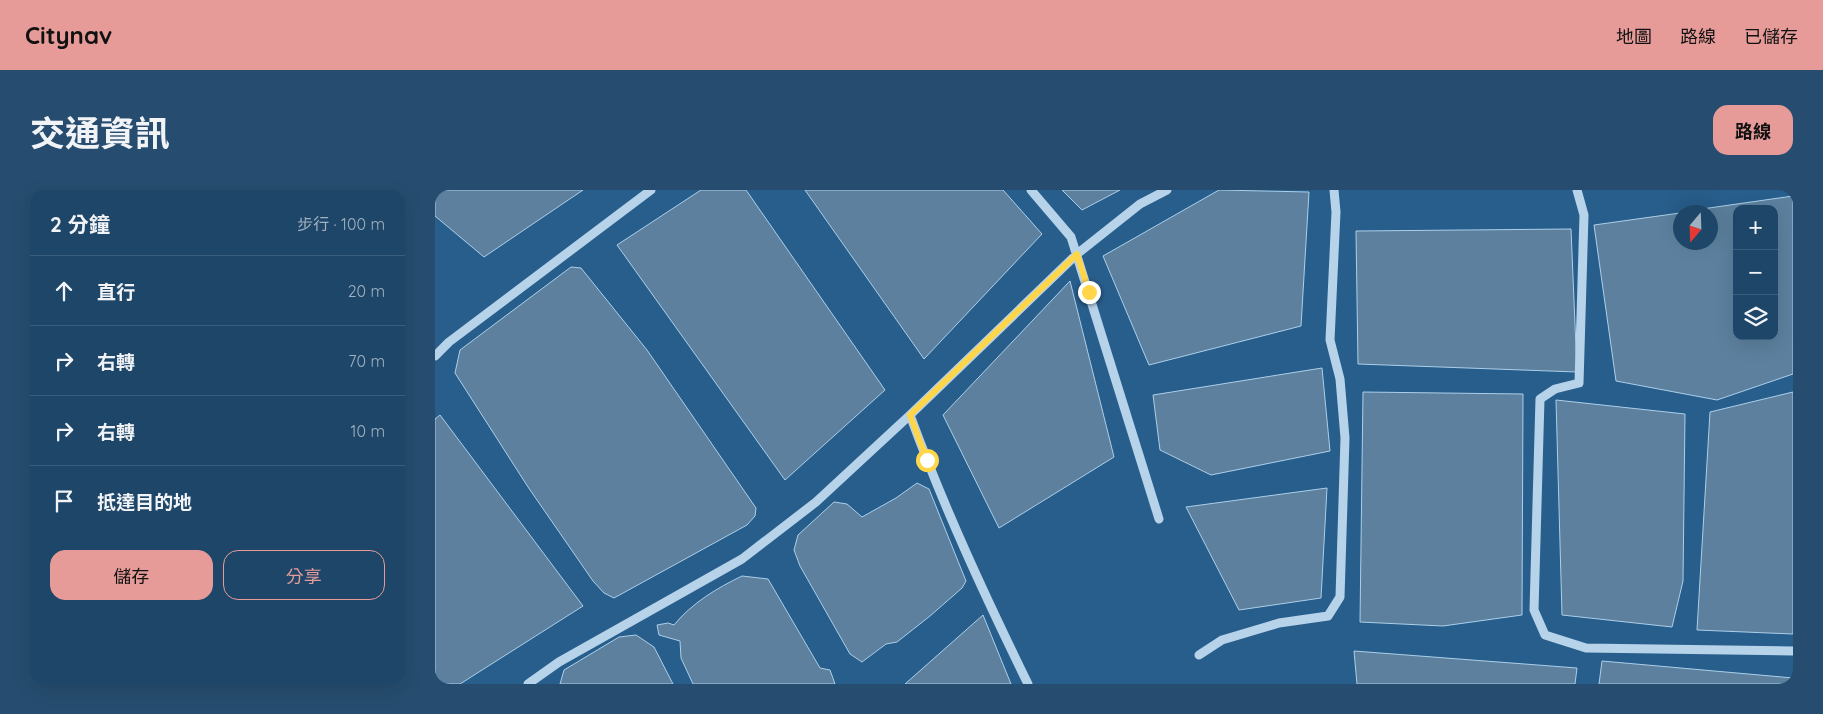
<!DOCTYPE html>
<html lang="zh-TW">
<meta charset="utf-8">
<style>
body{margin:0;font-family:Quicksand,"Noto Sans TC",sans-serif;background:#264d6f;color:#f1f3f6}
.controls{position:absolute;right:15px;top:15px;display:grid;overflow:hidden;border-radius:10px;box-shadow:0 5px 20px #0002}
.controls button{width:45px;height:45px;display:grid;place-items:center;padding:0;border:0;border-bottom:1px solid #3c5e7d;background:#1e4669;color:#f1f3f6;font:25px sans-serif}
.compass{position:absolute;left:1238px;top:15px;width:45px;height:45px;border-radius:50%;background:#1e4669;box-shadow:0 5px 20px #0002;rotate:199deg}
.stop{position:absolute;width:15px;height:15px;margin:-11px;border:4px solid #ffd54a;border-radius:50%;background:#fff}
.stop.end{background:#ffd54a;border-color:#fff;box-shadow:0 1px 5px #0008}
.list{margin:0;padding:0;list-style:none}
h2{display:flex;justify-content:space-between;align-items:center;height:65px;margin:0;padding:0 20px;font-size:21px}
h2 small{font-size:16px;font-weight:400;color:#a1b1c0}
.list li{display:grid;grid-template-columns:32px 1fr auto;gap:15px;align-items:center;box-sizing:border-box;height:70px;padding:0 20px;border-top:1px solid #3c5e7d}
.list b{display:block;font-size:19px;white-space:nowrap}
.list em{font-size:16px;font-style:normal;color:#a1b1c0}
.actions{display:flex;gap:10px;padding:15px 20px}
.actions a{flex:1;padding:11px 0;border:1px solid #e69b98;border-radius:15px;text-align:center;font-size:18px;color:#e69b98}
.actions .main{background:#e69b98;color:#111}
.icon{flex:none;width:28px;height:28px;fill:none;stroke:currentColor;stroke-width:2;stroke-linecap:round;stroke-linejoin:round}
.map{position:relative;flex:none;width:1358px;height:494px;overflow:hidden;border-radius:15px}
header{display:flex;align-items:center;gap:30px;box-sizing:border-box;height:70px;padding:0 25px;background:#e69b98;color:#111}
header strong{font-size:24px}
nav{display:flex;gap:28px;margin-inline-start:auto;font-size:18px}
.intro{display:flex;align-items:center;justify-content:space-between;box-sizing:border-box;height:120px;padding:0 30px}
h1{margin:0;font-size:35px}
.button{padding:12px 22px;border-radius:15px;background:#e69b98;color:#111;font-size:18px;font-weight:700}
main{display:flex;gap:30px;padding:0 30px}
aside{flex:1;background:#1e4669;border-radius:15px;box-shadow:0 5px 20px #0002}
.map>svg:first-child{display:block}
.water{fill:#5c809e;stroke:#accfea;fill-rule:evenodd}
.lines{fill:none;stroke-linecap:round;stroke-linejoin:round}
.minor{stroke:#b7d3ea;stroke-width:9}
.route{stroke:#ffd54a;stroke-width:6}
</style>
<header>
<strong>Citynav</strong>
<nav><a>地圖</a><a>路線</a><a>已儲存</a></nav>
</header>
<div class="intro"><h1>交通資訊</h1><a class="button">路線</a></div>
<main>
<aside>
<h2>2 分鐘<small>步行 · 100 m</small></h2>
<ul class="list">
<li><svg class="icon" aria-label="ahead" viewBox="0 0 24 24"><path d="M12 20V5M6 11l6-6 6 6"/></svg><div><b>直行</b></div><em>20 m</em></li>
<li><svg class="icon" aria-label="right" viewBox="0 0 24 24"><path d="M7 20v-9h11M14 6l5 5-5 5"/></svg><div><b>右轉</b></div><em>70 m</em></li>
<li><svg class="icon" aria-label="right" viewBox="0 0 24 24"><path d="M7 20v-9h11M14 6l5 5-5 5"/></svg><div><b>右轉</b></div><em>10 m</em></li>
<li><svg class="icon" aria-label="arrive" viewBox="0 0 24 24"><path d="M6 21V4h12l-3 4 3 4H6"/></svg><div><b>抵達目的地</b></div></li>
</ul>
<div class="actions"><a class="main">儲存</a><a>分享</a></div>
</aside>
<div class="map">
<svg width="1358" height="494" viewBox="0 0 1358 494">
<rect width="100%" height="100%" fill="#285e8c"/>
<!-- water -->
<path class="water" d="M0 0H148L49 67 0 26Z
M266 0H311L450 200 350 290 182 55Z
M370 0H568L607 44 489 169Z
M627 0H685L647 20Z
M784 0 874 2 866 136 714 175 668 66Z
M1358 6V184L1282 210 1181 191 1159 35 1245 23 1246 52H1276V22H1246ZM1302 19H1339V146H1302Z
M1136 39 1142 182 923 174 921 41Z
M136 77 146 78 212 160 321 318 320 326 312 335 179 408 169 403 158 391 93 297 20 183 25 160Z
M635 91 679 267 564 338 508 225Z
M887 178 895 261 776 285 725 260 718 205Z
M928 202 1088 204 1087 425 1008 436 925 432Z
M1358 202V444L1262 440 1275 222Z
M1121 210 1250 224 1248 391 1237 437 1127 425Z
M5 225 148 416 25 494H0V229Z
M482 293 494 299 531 391 527 398 495 426 462 452 451 454 427 472 415 464 365 376 359 360 363 345 399 312 412 314 427 327 461 308Z
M892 298 886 408 804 420 751 317Z
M307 386 333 389 385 478 395 480 400 494H258L246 468 245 451 224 445 222 435 233 433 239 435C257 413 282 398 307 386Z
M548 425 576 494H470Z
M201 445 219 457 238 494H125L129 480 184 447Z
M919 461 1142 478 1140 494H922Z
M1167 471 1358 488V494H1164Z"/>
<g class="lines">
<!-- minor -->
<path class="minor" d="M596 0 636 47 724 329
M1142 0 1149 25 1144 193 1120 199 1105 209 1099 420 1110 445 1151 458 1358 461
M0 166 14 152 216 0
M475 225C509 318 550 406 593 494
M764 465 787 450 844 433 893 426 905 407 910 248 905 189 895 150 901 22 899 0
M93 494 124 472 307 369 381 312 475 225 642 64 705 14 732 0"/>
</g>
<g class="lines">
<!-- route -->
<path class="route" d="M492 270 475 225 642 64 654 102"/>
</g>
</svg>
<div class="controls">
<button>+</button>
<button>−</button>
<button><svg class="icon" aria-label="layers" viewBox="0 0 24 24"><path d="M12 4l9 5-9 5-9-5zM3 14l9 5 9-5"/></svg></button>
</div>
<svg class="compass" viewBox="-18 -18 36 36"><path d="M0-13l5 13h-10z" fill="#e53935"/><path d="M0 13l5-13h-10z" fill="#a1b1c0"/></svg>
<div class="stop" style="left:492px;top:270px"></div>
<div class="stop end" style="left:654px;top:102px"></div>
</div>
</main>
